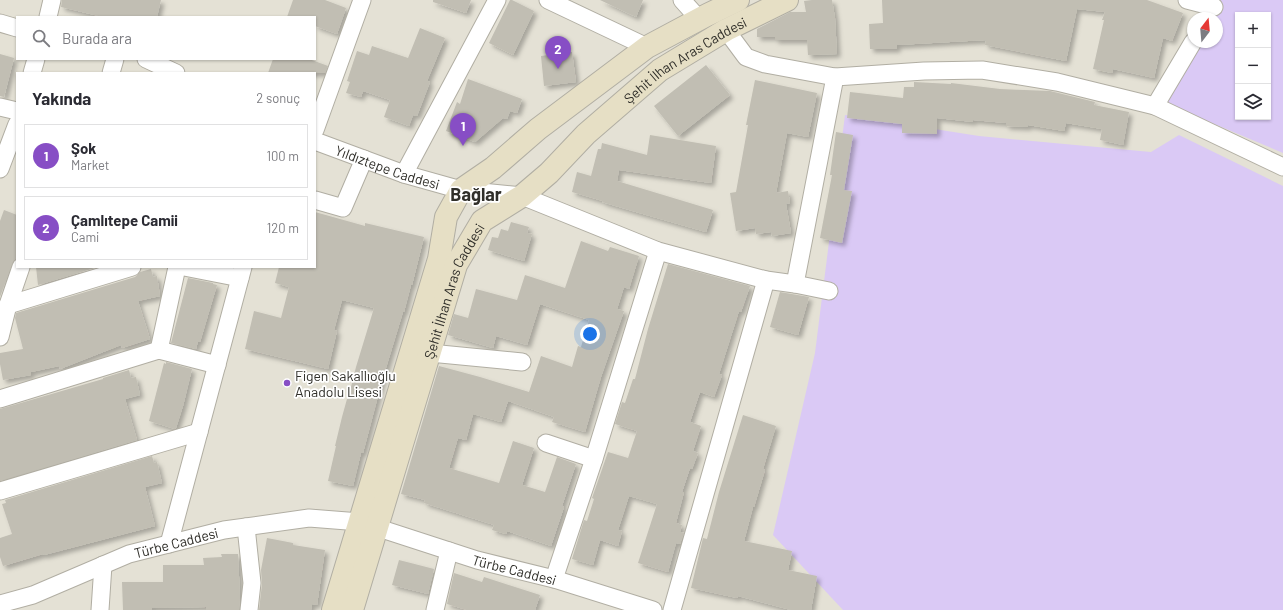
<!DOCTYPE html>
<html lang="tr">
<meta charset="utf-8">
<style>
body{margin:0;font-family:Barlow,sans-serif;background:#f7f7f7;color:#2b2b33}
.controls{position:absolute;right:12px;top:12px;display:grid;overflow:hidden;border-radius:0px;box-shadow:0 1px 3px #0004}
.controls button{width:36px;height:36px;display:grid;place-items:center;padding:0;border:0;border-bottom:1px solid #e1e1e2;background:#fff;color:#2b2b33;font:20px sans-serif}
.compass{position:absolute;left:1187px;top:12px;width:36px;height:36px;border-radius:50%;background:#fff;box-shadow:0 1px 3px #0004;rotate:16deg}
.you{position:absolute;left:590px;top:334px;width:14px;height:14px;margin:-10px;border:3px solid #fff;border-radius:50%;background:#1a73e8;box-shadow:0 0 0 6px #1a73e833}
.badge{display:grid;place-items:center;width:26px;height:26px;border-radius:50%;background:#874ec5;color:#fff;font-size:13px;font-weight:700}
.pin{position:absolute;translate:-50% -33px;filter:drop-shadow(0 1px 2px #0008)}
.pin::after{content:'';position:absolute;top:21px;width:14px;height:12px;background:inherit;clip-path:polygon(0 0,100% 0,50% 100%)}
.list{margin:0;padding:0;list-style:none}
h2{display:flex;justify-content:space-between;align-items:center;height:52px;margin:0;padding:0 16px;font-size:17px}
h2 small{font-size:13px;font-weight:400;color:#7c7c81}
.list li{display:grid;grid-template-columns:26px 1fr auto;gap:12px;align-items:center;box-sizing:border-box;height:64px;margin:0 8px 8px;padding:0 8px;border:1px solid #e1e1e2;border-radius:0px}
.list b{display:block;font-size:15px;white-space:nowrap}
.list p{margin:0;font-size:13px;white-space:nowrap;color:#7c7c81}
.list em{font-size:13px;font-style:normal;color:#7c7c81}
.icon{flex:none;width:22px;height:22px;fill:none;stroke:currentColor;stroke-width:2;stroke-linecap:round;stroke-linejoin:round}
.map{position:relative;flex:none;width:1283px;height:610px;overflow:hidden}
.search{position:absolute;background:#fff;box-shadow:0 1px 3px #0004;left:16px;top:16px;width:300px;height:44px;display:flex;align-items:center;gap:10px;box-sizing:border-box;padding:0 14px;border-radius:0px;color:#7c7c81;font-size:15px}
.panel{position:absolute;background:#fff;box-shadow:0 1px 3px #0004;left:16px;top:72px;width:300px;height:196px;border-radius:0px}
.map>svg:first-child{display:block}
.green{fill:#dac9f5;fill-rule:evenodd}
.building{fill:#c1beb3;filter:url(#shadow)}
.lines{fill:none;stroke-linecap:round;stroke-linejoin:round}
.street-casing{stroke:#b1aea3;stroke-width:19}
.secondary-casing{stroke:#b1aea3;stroke-width:24}
.street{stroke:#fff;stroke-width:17}
.secondary{stroke:#e6dfc5;stroke-width:22}
.poi-dot{fill:#874ec5;stroke:#fff;stroke-width:1.5}
.labels{text-anchor:middle;dominant-baseline:central;stroke-width:3.5;stroke-linejoin:round;paint-order:stroke}
.street-label{font-size:14px;fill:#302f2a;stroke:#fff}
.poi-label{font-size:14px;fill:#302f2a;stroke:#fff;text-anchor:start}
.district-label{font-size:18px;font-weight:bold;fill:#302f2a;stroke:#fff}
</style>
<div class="map">
<svg width="1283" height="610" viewBox="0 0 1283 610">
<defs>
<filter id="shadow"><feDropShadow dx="3.5" dy="3.5" stdDeviation="2" flood-color="#0004"/></filter>
</defs>
<rect width="100%" height="100%" fill="#e4e1d5"/>
<!-- green -->
<path class="green" d="M1216 0H1283V153L1162 102 1194 42H1217V18H1207ZM1238 15H1268V117H1238Z
M845 115 979 136 1151 152 1179 135 1283 186V610H843L773 535 815 353Z"/>
<!-- building -->
<path class="building" d="M62 0H161L157 17H103L61 7Z
M293 0H325L346 8 337 34 315 26V17H287Z
M433 0H471L466 13 433 2Z
M510 0H512L534 11 513 55 489 43Z
M600 0H643L636 17Z
M812 0H832L835 18 837 54 808 55 807 40H775V37H757V29L790 12H806L804 1Z
M882 0H1147L1183 13 1172 41 1163 38 1154 78 1113 69 1112 73 1093 69 1104 20H1102L1105 12 1077 9 1066 61 985 45 986 40 897 45V49H870L869 24 883 23Z
M420 28 445 38 427 81 430 82 417 116 413 115 409 126 384 117 390 100 363 91 361 97 346 93 350 82 347 81 357 51 369 55 372 46 408 58Z
M572 52 576 82 544 86 541 56Z
M0 54 14 58 4 97 0 96Z
M273 59H309L328 66 325 73H268Z
M706 65 730 95 678 136 654 106Z
M468 79 522 99 517 113 510 111 507 119 503 118 475 142 446 131 457 102 460 104Z
M755 80 817 93 808 137 787 133 776 193 788 191 790 203 786 204 791 233 772 236 771 232 756 234 755 228 736 231 730 193 736 192 748 125H746Z
M914 82 951 84V83L1000 89 1050 91 1095 102 1094 105 1129 112 1123 145 1100 140 1102 129 1066 123 1064 131 1028 125V127L1006 126V123L973 120V122L937 118V134L902 133V124L847 118 850 92 903 98 904 87H914Z
M836 132 853 135 844 190 852 191 842 243 820 238 832 175H830Z
M650 135 716 146 711 183 619 170 617 181 713 210 706 232 636 212 602 202 603 201 572 192 577 172 591 176 598 149H601L602 143 647 155Z
M4 210 17 215V258L12 264 0 297V221Z
M315 212 365 226V223L424 237 412 285H411L404 312H403L382 381 363 453H361L353 486 328 481 336 446H335L342 417 347 399H348L356 367 374 308 342 300 334 330 337 331 328 369 245 349 254 311 281 318 289 287 275 283 279 267H315Z
M511 222 529 227 527 233 532 234 524 261 488 250 492 237 498 238 501 229 508 231Z
M581 241 608 251 610 247 639 256 629 289 624 287 617 309 624 311 601 377 585 432 552 422 554 417 508 401 501 422 473 414 466 440 458 438 449 468 499 483 513 441 534 448 522 485 545 492 557 457 576 464 562 506 564 507 551 546 507 531 506 534 492 530 494 525 424 503 425 500 401 494 439 366 480 377 529 392 541 356 572 367 578 346 581 347 589 320 540 304 527 345 496 336 493 348 448 335 454 314 468 318 476 289 517 300 525 275 565 288Z
M668 264 750 286 741 312 739 311 719 374 722 375 714 397 700 392 690 422 701 426 693 451 698 453 692 469 690 468 682 492H684L676 523 682 525 680 532 684 533 680 544 676 543 668 572 638 563 657 504 629 496 618 530 622 531 618 546 600 540 593 565 572 559 584 520 587 521 594 499 592 498 608 452 628 458 637 431 615 424 622 402 625 403 633 379H635L648 329Z
M36 267H98L38 285Z
M151 269 153 277 157 276 160 296 138 301 150 339 122 348 121 345 60 369 59 366 31 372V375L3 380 0 364V353L23 349 15 318 16 313 135 277 140 272Z
M188 278 213 283V284L217 285 200 342 198 341 196 349 171 343Z
M780 292 809 297 798 335 770 327Z
M166 362 192 369 183 406 176 428 175 429 149 421 164 363 166 364Z
M129 370 131 378 136 377 140 395 125 399 137 440 0 481V409L103 379V378Z
M743 415 776 426 763 469 765 470 754 507H753L744 541 792 551 788 570 817 576 811 610H791L738 596 737 598 691 588 703 538 707 539 719 492Z
M152 456 154 463 157 462 162 483 145 487 155 526 44 555 43 554 3 566 0 557V538L12 534 2 504 6 503 5 500Z
M267 538 293 543V545L325 550 317 605 312 604 311 610H259L262 584 261 570Z
M221 554H238L240 598 239 610H206V607L152 608V610H123L122 582H163V565H204L203 558 222 557Z
M399 560 434 569 428 594 392 585Z
M454 573 482 582 484 577 540 595 535 610H467L447 604Z"/>
<g class="lines">
<defs>
<g id="street">
<path d="M548 0 647 47"/>
<path d="M682 0 699 19"/>
<path d="M1187 0 1214 7"/>
<path d="M48 17 52 0"/>
<path d="M0 23 17 28"/>
<path d="M726 30 746 57 765 64 835 77 924 71 982 70 1057 82 1155 106 1283 167"/>
<path d="M146 59 176 73"/>
<path d="M32 73 36 59"/>
<path d="M111 73 115 59"/>
<path d="M1155 106 1193 42"/>
<path d="M0 107 17 111"/>
<path d="M315 130 362 0"/>
<path id="s1" d="M315 141 404 174 461 190 522 196 658 251 766 280 795 284 829 291"/>
<path d="M0 169 17 124"/>
<path d="M404 174 497 0"/>
<path d="M315 200 343 208 364 159"/>
<path d="M184 267 240 278"/>
<path d="M795 284 835 77"/>
<path d="M8 305 132 267"/>
<path d="M0 337 8 305 21 267"/>
<path d="M159 350 177 267"/>
<path d="M430 353 522 362"/>
<path d="M0 399 159 350 217 365"/>
<path d="M546 443 594 459"/>
<path d="M0 491 199 432"/>
<path d="M246 527 252 583 249 610"/>
<path d="M169 544 243 267"/>
<path d="M554 579 594 459 658 251"/>
<path id="s2" d="M0 604 33 595 129 554 224 530 309 518 360 522 477 560 554 579 653 610"/>
<path d="M100 610 103 565"/>
<path d="M435 610 449 551"/>
<path d="M672 610 766 280"/>
</g>
<g id="secondary">
<path d="M333 610 439 259 446 217 461 190 493 168 538 129 647 47 707 15 738 0"/>
<path id="s3" d="M352 610 456 265 482 221 522 196 549 173 586 134 660 70 726 30 787 0"/>
</g>
</defs>
<!-- street casing -->
<use href="#street" class="street-casing"/>
<!-- secondary casing -->
<use href="#secondary" class="secondary-casing"/>
<!-- street -->
<use href="#street" class="street"/>
<!-- secondary -->
<use href="#secondary" class="secondary"/>
</g>
<!-- markers -->
<circle class="poi-dot" cx="287" cy="383" r="4"/>
<g class="labels">
<!-- street labels -->
<g class="street-label">
<text stroke="none"><textPath href="#s3" startOffset="672">Şehit İlhan Aras Caddesi</textPath></text>
<text stroke="none"><textPath href="#s1" startOffset="77">Yıldıztepe Caddesi</textPath></text>
<text stroke="none"><textPath href="#s3" startOffset="335">Şehit İlhan Aras Caddesi</textPath></text>
<text stroke="none"><textPath href="#s2" startOffset="187">Türbe Caddesi</textPath></text>
<text stroke="none"><textPath href="#s2" startOffset="535">Türbe Caddesi</textPath></text>
</g>
<!-- poi labels -->
<g class="poi-label">
<text x="295" y="375">Figen Sakallıoğlu<tspan x="295" dy="16">Anadolu Lisesi</tspan></text>
</g>
<!-- district labels -->
<g class="district-label">
<text x="476" y="194">Bağlar</text>
</g>
</g>
</svg>
<div class="controls">
<button>+</button>
<button>−</button>
<button><svg class="icon" aria-label="layers" viewBox="0 0 24 24"><path d="M12 4l9 5-9 5-9-5zM3 14l9 5 9-5"/></svg></button>
</div>
<svg class="compass" viewBox="-18 -18 36 36"><path d="M0-13l5 13h-10z" fill="#e53935"/><path d="M0 13l5-13h-10z" fill="#7c7c81"/></svg>
<div class="you"></div>
<div class="pin badge" style="left:463px;top:146px">1</div>
<div class="pin badge" style="left:558px;top:69px">2</div>
<div class="search"><svg class="icon" aria-label="search" viewBox="0 0 24 24"><circle cx="10" cy="10" r="6"/><path d="M15 15l6 6"/></svg>Burada ara</div>
<section class="panel">
<h2>Yakında<small>2 sonuç</small></h2>
<ul class="list">
<li><span class="badge">1</span><div><b>Şok</b><p>Market</p></div><em>100 m</em></li>
<li><span class="badge">2</span><div><b>Çamlıtepe Camii</b><p>Cami</p></div><em>120 m</em></li>
</ul>
</section>
</div>
